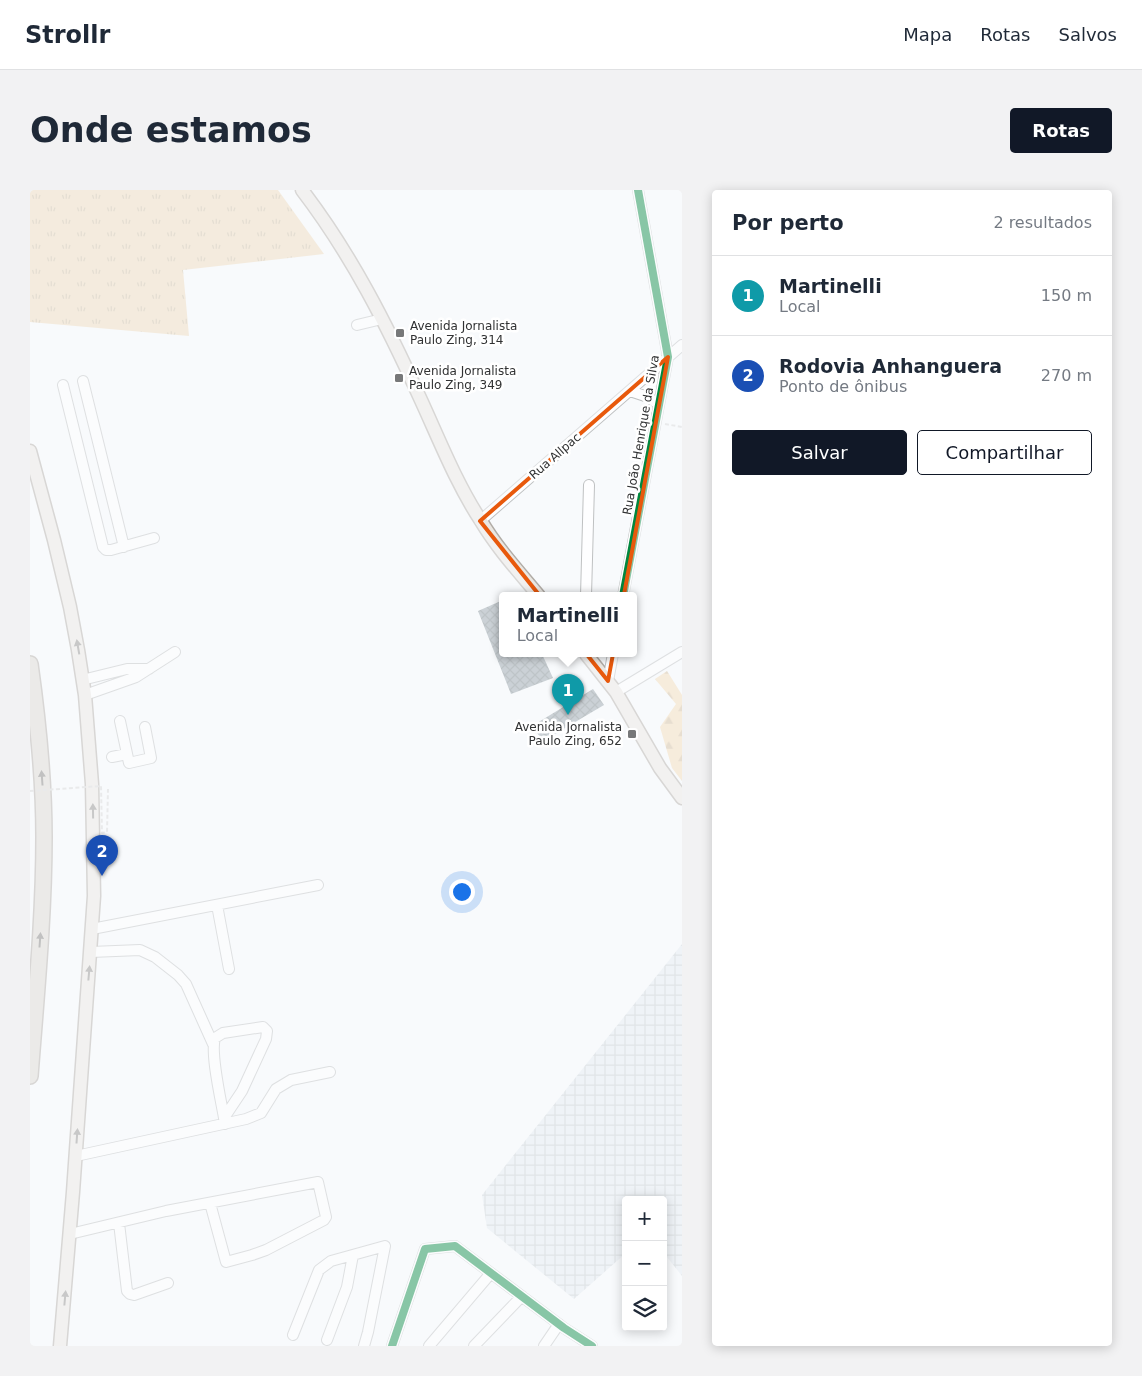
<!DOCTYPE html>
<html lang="pt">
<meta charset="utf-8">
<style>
body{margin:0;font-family:"DejaVu Sans",sans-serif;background:#f2f2f3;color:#1f2937}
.controls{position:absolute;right:15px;bottom:15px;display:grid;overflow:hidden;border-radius:5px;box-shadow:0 2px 12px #0003}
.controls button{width:45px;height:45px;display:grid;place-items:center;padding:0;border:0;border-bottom:1px solid #e0e1e3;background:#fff;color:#1f2937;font:25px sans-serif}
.you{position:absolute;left:431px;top:701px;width:18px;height:18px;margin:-12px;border:4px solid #fff;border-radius:50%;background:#1a73e8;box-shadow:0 0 0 8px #1a73e833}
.badge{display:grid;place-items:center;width:32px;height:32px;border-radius:50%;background:#111827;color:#fff;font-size:16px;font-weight:700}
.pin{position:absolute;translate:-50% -41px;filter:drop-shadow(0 1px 2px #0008)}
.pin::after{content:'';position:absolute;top:26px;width:18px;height:15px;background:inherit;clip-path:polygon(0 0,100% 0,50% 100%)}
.popup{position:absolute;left:469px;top:402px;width:138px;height:65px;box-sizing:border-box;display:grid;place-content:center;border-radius:5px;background:#fff;filter:drop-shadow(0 1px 4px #0005);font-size:16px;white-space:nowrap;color:#747a83}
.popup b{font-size:19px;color:#1f2937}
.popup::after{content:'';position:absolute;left:50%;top:100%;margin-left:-10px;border:10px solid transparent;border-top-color:#fff}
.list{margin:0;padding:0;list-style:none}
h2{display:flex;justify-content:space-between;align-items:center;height:65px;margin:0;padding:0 20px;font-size:21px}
h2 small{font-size:16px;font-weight:400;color:#747a83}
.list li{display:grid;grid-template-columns:32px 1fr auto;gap:15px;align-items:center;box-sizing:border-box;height:80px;padding:0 20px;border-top:1px solid #e0e1e3}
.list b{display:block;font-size:19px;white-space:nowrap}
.list p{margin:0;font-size:16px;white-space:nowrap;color:#747a83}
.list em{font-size:16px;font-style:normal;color:#747a83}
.actions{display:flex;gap:10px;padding:15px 20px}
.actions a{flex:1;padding:11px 0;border:1px solid #111827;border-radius:5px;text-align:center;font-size:18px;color:#111827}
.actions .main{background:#111827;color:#fff}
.icon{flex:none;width:28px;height:28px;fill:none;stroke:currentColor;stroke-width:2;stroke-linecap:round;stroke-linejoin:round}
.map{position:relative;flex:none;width:652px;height:1156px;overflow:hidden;border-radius:5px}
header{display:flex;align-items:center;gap:30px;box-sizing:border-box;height:70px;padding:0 25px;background:#fff;border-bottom:1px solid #e0e1e3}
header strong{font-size:24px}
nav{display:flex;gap:28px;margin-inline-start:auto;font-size:18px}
.intro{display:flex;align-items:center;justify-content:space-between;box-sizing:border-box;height:120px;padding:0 30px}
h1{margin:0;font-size:35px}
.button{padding:12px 22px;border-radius:5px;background:#111827;color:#fff;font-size:18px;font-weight:700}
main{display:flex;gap:30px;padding:0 30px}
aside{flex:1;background:#fff;border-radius:5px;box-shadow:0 2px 12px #0003}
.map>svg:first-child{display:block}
.industrial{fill:url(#industrial-grid)}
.grass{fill:url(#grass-tufts)}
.forest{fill:url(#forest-firs)}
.building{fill:url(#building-cross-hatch)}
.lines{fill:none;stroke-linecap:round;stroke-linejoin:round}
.minor-casing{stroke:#bfc1c2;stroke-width:12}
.major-casing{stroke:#b1aca6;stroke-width:15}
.highway-casing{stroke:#b1aca6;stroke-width:18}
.path{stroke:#d8d8d8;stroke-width:2;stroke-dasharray:4 2.5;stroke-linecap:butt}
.minor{stroke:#fefeff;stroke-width:10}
.major{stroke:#eae7e2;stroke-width:12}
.highway{stroke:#dcd8d1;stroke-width:15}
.path-bridge{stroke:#d8d8d8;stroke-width:2;stroke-dasharray:4 2.5;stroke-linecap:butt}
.cycleway-casing{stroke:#fff;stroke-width:11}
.cycleway{stroke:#00873e;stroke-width:8}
.oneway{fill:#8e8c8a}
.oneway2{fill:#7e7d7a}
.marked{fill:none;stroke:#e8590c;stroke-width:4;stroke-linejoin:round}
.poi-dot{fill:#777879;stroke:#fff;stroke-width:2}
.labels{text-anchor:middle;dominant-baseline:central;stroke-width:5;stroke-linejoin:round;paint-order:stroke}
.poi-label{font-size:12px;fill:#313233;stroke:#fff;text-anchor:start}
.street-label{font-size:12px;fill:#313233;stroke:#fff}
</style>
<header>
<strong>Strollr</strong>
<nav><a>Mapa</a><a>Rotas</a><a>Salvos</a></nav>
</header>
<div class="intro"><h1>Onde estamos</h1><a class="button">Rotas</a></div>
<main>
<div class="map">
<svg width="652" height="1156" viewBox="0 0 652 1156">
<defs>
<pattern id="industrial-grid" width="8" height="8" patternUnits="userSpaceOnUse" patternTransform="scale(1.25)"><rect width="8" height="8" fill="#e5ecf2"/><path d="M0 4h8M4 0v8" fill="none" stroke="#c5cbd0"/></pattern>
<pattern id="grass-tufts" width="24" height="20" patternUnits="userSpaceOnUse" patternTransform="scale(1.25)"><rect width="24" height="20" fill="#efdabb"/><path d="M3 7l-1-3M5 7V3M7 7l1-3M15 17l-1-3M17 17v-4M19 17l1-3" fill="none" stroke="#cdbca1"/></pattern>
<pattern id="forest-firs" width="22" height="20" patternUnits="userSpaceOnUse" patternTransform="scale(1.25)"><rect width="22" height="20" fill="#f4dbb5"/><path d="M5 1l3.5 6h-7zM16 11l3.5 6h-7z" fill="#d2bc9c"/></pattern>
<pattern id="building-cross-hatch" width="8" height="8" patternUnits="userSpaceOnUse" patternTransform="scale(1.25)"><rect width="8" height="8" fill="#94a1a8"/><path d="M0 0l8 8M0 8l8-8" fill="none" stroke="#798489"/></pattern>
</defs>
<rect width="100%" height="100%" fill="#f8fafc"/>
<!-- industrial -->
<path class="industrial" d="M652 754V1086L633 1062V1010H596V1063L544 1109 457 1038 452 1005Z"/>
<!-- grass -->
<path class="grass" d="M0 0H248L294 64 153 80 159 146 0 132Z"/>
<!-- forest -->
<path class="forest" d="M637 481 652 505V591L642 578 630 537 646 514 625 489Z"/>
<!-- building -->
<path class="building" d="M473 410V464H512L523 488 481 504 448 421Z
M563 499 574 515 513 551 502 536Z"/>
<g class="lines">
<defs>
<path id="minor" d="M327 135 352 129
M53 191 94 357
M33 195 73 357 76 360H81L124 348
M600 201 618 207 629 215
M450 331 652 155
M556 406 559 295
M593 406 638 167 608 0
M52 490 97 479H119
M578 491 583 464
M586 502 652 462
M55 505 106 487 145 462
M90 531 99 573 121 568 115 537
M82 567 97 564
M187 715 199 779
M62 739 288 695
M61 762 110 760 125 767 148 785 156 794 183 854
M194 928 212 901 236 849 237 841 233 837 193 843 185 848C180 863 191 910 194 928L195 934
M46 966 216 929 231 923 246 899 261 890 300 882
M89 1033 97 1101 100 1104 104 1105 138 1093
M40 1044 136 1021 288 992 296 1027 294 1030 236 1060 222 1065 196 1072 180 1013
M263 1145 289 1080 301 1071 355 1056 338 1142 334 1156
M297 1150 317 1097 323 1065
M362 1156 395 1059 425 1056 534 1138 562 1156
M399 1156 461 1083
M444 1156 492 1106
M514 1156 529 1134"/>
<path id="major" d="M272 0C321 64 357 135 390 208 409 249 426 293 451 331 467 358 489 382 509 406
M0 261 24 350 40 417 48 460 55 505 62 594 64 706 43 1002 30 1156
M556 464 586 502 630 578 652 608"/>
<path id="highway" d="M0 474C8 531 14 589 14 647 14 727 6 807 0 886"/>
</defs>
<!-- minor casing -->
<use href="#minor" class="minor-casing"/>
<!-- major casing -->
<use href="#major" class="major-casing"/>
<!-- highway casing -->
<use href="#highway" class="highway-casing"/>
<!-- path -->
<path class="path" d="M635 234 652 237"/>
<!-- minor -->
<use href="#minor" class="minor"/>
<!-- major -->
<use href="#major" class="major"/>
<!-- highway -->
<use href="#highway" class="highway"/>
<!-- path-bridge -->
<path class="path-bridge" d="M0 601 71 596 72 643 77 642 78 599"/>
<defs>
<path id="cycleway" d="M593 406 638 167 608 0
M362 1156 395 1059 425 1056 534 1138 562 1156"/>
</defs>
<!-- cycleway casing -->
<use href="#cycleway" class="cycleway-casing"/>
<!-- cycleway -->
<use href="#cycleway" class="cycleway"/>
</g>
<!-- one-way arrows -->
<defs><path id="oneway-solid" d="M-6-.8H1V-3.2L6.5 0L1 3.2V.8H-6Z" transform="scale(1.25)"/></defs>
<g class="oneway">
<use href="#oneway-solid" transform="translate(48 457) rotate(-100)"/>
<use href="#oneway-solid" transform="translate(63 621) rotate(-91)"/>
<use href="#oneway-solid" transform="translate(59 783) rotate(-85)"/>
<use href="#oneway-solid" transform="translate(47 946) rotate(-86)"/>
<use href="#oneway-solid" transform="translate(35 1108) rotate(-85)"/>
</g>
<g class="oneway2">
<use href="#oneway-solid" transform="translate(12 588) rotate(-94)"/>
<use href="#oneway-solid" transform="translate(10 750) rotate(-86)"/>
</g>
<!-- marked area -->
<path d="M0 0H652V1156H0ZM638 167 578 491 450 331Z" fill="#f8fafc" fill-opacity=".55" fill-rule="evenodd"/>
<path class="marked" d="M638 167 578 491 450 331Z"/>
<!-- markers -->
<g class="poi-dot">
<rect x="365" y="138" width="10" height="10" rx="2.5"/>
<rect x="364" y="183" width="10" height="10" rx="2.5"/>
<rect x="597" y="539" width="10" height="10" rx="2.5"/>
</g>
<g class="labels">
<!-- poi labels -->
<g class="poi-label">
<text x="380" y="136">Avenida Jornalista<tspan x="380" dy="14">Paulo Zing, 314</tspan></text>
<text x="379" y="181">Avenida Jornalista<tspan x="379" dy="14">Paulo Zing, 349</tspan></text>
<text x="592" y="537" text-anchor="end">Avenida Jornalista<tspan x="592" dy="14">Paulo Zing, 652</tspan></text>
</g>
<!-- street labels -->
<g class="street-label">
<text transform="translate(611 245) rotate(-80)">Rua João Henrique da Silva</text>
<text transform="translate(525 266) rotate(-41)">Rua Allpac</text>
</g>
</g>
</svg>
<div class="controls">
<button>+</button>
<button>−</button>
<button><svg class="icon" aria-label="layers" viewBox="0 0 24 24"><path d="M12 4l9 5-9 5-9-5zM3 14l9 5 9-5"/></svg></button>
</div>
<div class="you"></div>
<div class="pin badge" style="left:538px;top:525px;background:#0f9aa8">1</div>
<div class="popup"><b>Martinelli</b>Local</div>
<div class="pin badge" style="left:72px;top:686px;background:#1a4fb4">2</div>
</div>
<aside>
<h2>Por perto<small>2 resultados</small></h2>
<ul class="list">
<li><span class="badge" style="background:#0f9aa8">1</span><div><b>Martinelli</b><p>Local</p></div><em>150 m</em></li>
<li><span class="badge" style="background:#1a4fb4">2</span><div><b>Rodovia Anhanguera</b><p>Ponto de ônibus</p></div><em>270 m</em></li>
</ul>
<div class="actions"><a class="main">Salvar</a><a>Compartilhar</a></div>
</aside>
</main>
